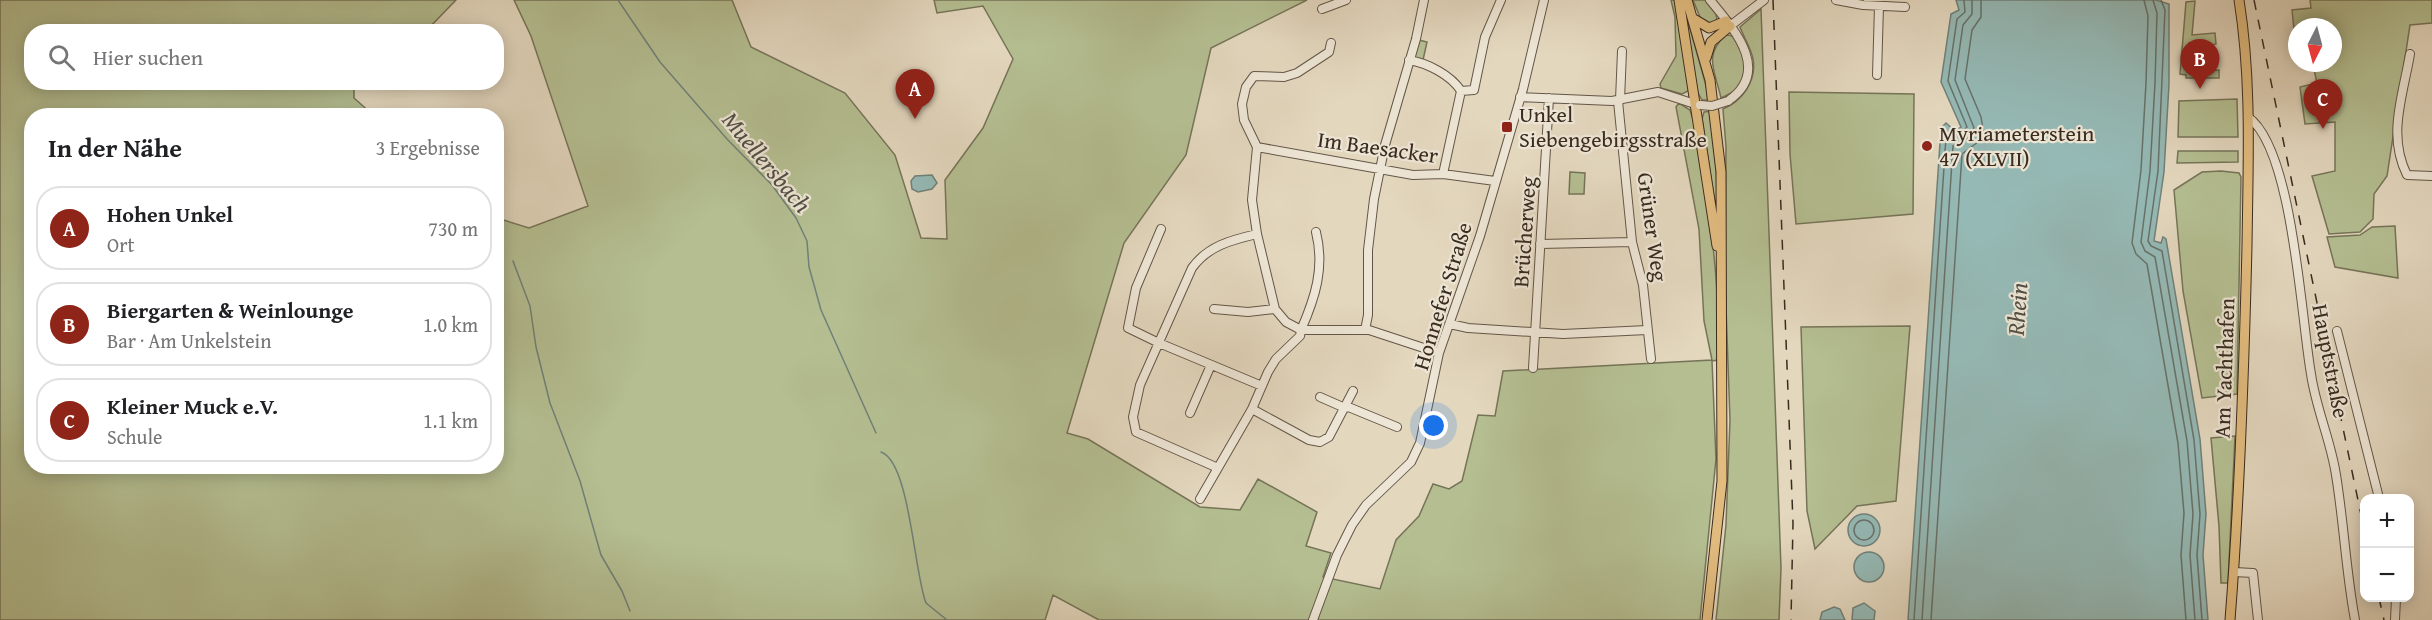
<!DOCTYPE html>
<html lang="de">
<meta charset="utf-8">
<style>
body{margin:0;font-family:"Gentium Book Plus",serif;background:#f2f2f2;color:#202124}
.controls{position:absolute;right:18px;bottom:18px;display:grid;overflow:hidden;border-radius:12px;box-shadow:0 3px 15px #0003}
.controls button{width:54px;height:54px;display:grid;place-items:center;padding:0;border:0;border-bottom:2px solid #e0e0e0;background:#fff;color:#202124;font:30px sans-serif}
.compass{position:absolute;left:2288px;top:18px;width:54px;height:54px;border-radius:50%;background:#fff;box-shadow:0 3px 15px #0003;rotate:186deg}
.you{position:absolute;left:1434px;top:426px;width:21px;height:21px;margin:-15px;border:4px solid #fff;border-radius:50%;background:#1a73e8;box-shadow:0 0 0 9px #1a73e833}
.badge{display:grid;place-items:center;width:39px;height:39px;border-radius:50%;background:#8f2418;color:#fff;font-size:20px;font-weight:700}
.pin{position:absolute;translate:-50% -50px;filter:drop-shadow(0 2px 3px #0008)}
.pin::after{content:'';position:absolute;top:32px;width:21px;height:18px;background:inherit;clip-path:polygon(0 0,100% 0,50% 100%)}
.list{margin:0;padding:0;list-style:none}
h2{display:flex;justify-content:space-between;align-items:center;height:78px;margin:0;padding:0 24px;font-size:26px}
h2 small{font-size:20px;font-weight:400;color:#757577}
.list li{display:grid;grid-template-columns:39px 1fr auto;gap:18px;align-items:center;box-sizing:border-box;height:84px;margin:0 12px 12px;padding:0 12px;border:2px solid #e0e0e0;border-radius:24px}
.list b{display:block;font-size:22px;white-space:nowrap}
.list p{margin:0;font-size:20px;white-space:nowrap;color:#757577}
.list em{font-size:20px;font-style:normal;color:#757577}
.icon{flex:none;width:33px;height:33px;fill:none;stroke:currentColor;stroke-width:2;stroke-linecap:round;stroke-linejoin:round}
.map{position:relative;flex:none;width:2432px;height:620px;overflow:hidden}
.search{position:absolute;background:#fff;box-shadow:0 3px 15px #0003;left:24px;top:24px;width:480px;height:66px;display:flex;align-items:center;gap:15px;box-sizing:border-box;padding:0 21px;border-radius:24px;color:#757577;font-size:22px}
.panel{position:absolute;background:#fff;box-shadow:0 3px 15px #0003;left:24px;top:108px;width:480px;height:366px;border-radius:24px}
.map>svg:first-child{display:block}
.green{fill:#b4be91;stroke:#767458;stroke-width:1.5}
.water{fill:#95b9b5;stroke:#708079;stroke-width:1.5}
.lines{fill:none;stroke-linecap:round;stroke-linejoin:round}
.shore{stroke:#67726a;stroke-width:1.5}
.stream{stroke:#708079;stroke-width:1.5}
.minor-casing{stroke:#645647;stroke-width:10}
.major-casing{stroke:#392b1f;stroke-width:11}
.minor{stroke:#ede5d5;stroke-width:8}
.major{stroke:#e2bc7f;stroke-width:9}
.rail{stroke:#392b1f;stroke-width:1.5;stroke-dasharray:10 10;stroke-linecap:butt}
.minor-bridge-casing{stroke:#645647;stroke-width:10;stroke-linecap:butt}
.minor-bridge{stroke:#ede5d5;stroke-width:8}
.poi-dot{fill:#8f2418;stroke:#ede5d5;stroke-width:2}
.labels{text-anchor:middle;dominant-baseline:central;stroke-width:4.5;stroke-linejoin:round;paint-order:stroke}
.poi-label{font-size:22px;fill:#392b1f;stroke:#ede5d5;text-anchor:start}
.street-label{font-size:22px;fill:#392b1f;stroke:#ede5d5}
.water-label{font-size:24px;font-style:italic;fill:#504e44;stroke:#ede5d5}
</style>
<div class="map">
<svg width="2432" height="620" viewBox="0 0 2432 620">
<rect width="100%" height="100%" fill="#e3d7be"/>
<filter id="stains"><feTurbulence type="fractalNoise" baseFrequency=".00333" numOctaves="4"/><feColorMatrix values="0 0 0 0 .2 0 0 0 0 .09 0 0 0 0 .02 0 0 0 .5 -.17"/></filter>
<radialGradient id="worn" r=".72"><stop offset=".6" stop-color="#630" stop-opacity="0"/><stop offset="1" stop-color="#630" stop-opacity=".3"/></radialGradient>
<!-- green -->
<path class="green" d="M0 0H456L426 31 32 32V82L358 83 354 85V98L373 115 32 116V466H496L497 218 529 228 588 206 531 36 514 0H732L751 47 845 93 895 155 921 238 947 239 945 180 983 128 1013 59 983 6 937 13 934 0H1307L1211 48 1186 155 1124 243 1067 433 1088 439 1200 507 1240 510 1258 479 1317 512 1306 546 1331 553 1323 577 1380 589 1396 540 1419 516 1433 484 1449 489 1462 481 1478 415 1495 416 1503 371 1712 360 1704 321 1699 229 1676 107 1679 103 1690 110 1694 123C1708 202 1721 279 1718 360L1712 361 1716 459 1700 620H1099L1053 595 1045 620H0Z
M1671 0H1677L1690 90 1682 94 1661 88 1660 84 1676 56 1675 17Z
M1682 0 1710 100H1702L1696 90Z
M1693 0H1705L1716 14 1717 20 1710 25 1700 17Z
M2310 0H2432V23L2410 25 2387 176 2374 194 2373 219 2360 232 2329 234 2312 176 2335 171V122L2305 124 2300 87 2317 83 2313 65H2298L2297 63H2333V27H2297V59L2292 10 2311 8Z
M2195 1 2192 35 2215 33 2216 44 2211 45 2214 65 2206 66V71L2219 70V78H2186V75L2180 74 2186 2Z
M1761 9 1781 568 1779 620H1716L1726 525 1730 420 1725 279 1726 147 1723 109C1742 101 1757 81 1753 59 1751 48 1744 38 1740 27Z
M1726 35C1747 35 1748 71 1740 84 1735 93 1728 94 1721 98 1715 71 1703 55 1726 35Z
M1419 40 1427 42 1423 60 1414 58Z
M1789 92 1914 94 1913 214 1796 224 1790 154Z
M2237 99 2238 137H2178L2179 101Z
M1712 111 1716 160 1718 224 1702 119 1704 112Z
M2178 151H2238V162L2177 163Z
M2221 171 2239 173 2241 177 2237 394 2202 398 2183 291 2174 190 2202 172Z
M1570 172 1585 173 1584 194H1569Z
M2395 226 2398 278 2335 267 2327 237 2360 235 2372 227Z
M1910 326 1896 501 1857 506 1815 549 1807 511 1801 327Z
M2235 436 2228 583H2221L2219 526 2211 438Z"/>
<!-- water -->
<path class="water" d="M1956 0H2156L2169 4V84L2164 172 2154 241 2161 243 2163 237 2166 239 2200 439 2206 514 2203 555 2208 620H1908L1941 128 1946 123 1955 131 1961 127 1941 82 1951 14 1959 10Z
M932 175 937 183 932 189 918 192 912 189 911 181 915 176Z
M1848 530a16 16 0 1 1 32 0a16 16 0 1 1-32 0Z
M1854 567a15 15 0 1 1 30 0a15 15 0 1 1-30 0Z
M1864 603 1875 611 1874 620H1852L1853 608Z
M1834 607 1840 609 1845 620H1820L1822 612Z"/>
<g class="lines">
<!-- shore -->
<path class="shore" d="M2144 0 2148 16 2146 83 2141 170 2132 243 2136 254 2147 264 2178 443 2184 513 2181 555 2186 620
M2153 0 2157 13 2155 83 2150 171 2141 242 2145 251 2155 257 2187 441 2193 514 2190 555 2195 620
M2161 0 2165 10 2158 171 2148 241 2151 246 2162 251 2194 440 2200 514 2197 555 2202 620
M1854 530a10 10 0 1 1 20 0a10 10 0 1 1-20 0Z
M1914 620 1946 137 1949 134 1959 135 1967 127 1948 81 1957 19 1965 12 1964 0
M1922 620 1953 146 1969 138 1974 128 1955 80 1963 25 1972 14V0
M1931 620 1962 154 1978 142 1983 129 1981 117 1965 79 1972 30 1981 17V0"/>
<!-- stream -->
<path class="stream" d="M618 0 660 62 727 139 772 185 796 218 807 241 809 267 821 310 876 433
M513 261 530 306 536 347 550 403 580 481 601 555 622 591 630 611
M881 452C910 462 914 573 926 603L947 620"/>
<defs>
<path id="minor" d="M1710 0C1734 29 1772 71 1728 101
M1836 0 1863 5 1905 7
M1322 9 1346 0
M1730 26 1764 0
M2410 54C2403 96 2387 135 2407 175L2432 176
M1409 60C1427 63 1451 75 1461 91L1443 174
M1877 75 1879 6
M1461 91 1474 90 1485 37 1501 0
M1520 97 1612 101 1658 92 1698 105
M1620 100 1622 51
M1618 101 1632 242 1643 285 1651 359
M2248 117C2293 148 2301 318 2311 374 2316 409 2331 441 2336 475 2344 524 2346 572 2355 620
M1257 147 1413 175 1443 174 1495 181
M1161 229 1136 288 1128 328 1159 343 1262 386
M1316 232C1325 268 1315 298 1301 330L1286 322 1275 309 1257 234 1252 200 1257 147 1244 120 1242 104 1246 87 1254 76 1284 77 1297 73 1329 52 1331 43
M1540 244 1632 242
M1214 309 1248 312 1275 309
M1450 324 1468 328 1563 334 1647 330
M1365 330 1368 315V250L1374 199 1385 145 1416 39 1424 0
M2337 331 2379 498
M1533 368 1549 98
M1320 397 1345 408
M1346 406 1397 427
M1252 409 1309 440 1320 442 1329 437 1353 391
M1190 413 1211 365
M1218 468 1136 432 1133 417 1140 385 1192 268C1208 246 1231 240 1257 234
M1200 499 1252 409 1268 372 1276 359 1300 336 1301 330H1369L1439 353
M2234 572 2253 573 2258 620
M1313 620 1337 555 1352 525 1366 505 1411 462 1420 443 1439 353 1480 236 1523 89 1544 0
M2395 620 2396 598"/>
<path id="major" d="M1679 0 1717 246
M1687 0 1710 80 1721 172 1722 481 1707 620
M1694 19 1709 28 1726 21
M1706 58 1711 42 1730 26
M2230 620C2240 495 2244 371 2247 246 2248 164 2252 81 2239 0"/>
</defs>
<!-- minor casing -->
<use href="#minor" class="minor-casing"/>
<!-- major casing -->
<use href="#major" class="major-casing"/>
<!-- minor -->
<use href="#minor" class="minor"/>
<!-- major -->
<use href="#major" class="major"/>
<!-- rail -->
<path class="rail" d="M1773 0 1793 523 1791 620
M2254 0 2364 529
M2379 598 2384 620"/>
<defs>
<path id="minor-bridge" d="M1700 105 1712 106 1728 101"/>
</defs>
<!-- minor-bridge casing -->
<use href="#minor-bridge" class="minor-bridge-casing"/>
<!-- minor-bridge -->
<use href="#minor-bridge" class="minor-bridge"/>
</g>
<!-- markers -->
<g class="poi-dot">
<rect x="1501" y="121" width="12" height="12" rx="3"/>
<circle cx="1927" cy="146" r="6"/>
</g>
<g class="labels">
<!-- poi labels -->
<g class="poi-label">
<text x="1519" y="114">Unkel<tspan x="1519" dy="25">Siebengebirgsstraße</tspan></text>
<text x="1939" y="133">Myriameterstein<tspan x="1939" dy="25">47 (XLVII)</tspan></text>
</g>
<!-- street labels -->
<g class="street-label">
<text transform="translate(1378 147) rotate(8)">Im Baesacker</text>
<text transform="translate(1653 227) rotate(82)">Grüner Weg</text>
<text transform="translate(1524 232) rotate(-86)">Brücherweg</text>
<text transform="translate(1442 296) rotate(-73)">Honnefer Straße</text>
<text transform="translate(2331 361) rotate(79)">Hauptstraße</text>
<text transform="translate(2224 368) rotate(-88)">Am Yachthafen</text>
</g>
<!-- water labels -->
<g class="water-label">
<text transform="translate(767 162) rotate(50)">Muellersbach</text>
<text transform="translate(2017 309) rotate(-86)">Rhein</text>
</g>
</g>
<rect width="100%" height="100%" filter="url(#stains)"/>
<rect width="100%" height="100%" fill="url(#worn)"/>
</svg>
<div class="controls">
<button>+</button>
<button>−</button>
</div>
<svg class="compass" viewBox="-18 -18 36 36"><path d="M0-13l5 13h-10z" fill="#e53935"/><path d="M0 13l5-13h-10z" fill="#757577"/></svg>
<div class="you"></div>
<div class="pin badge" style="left:915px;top:119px">A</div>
<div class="pin badge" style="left:2200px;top:89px">B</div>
<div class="pin badge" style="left:2323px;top:129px">C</div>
<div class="search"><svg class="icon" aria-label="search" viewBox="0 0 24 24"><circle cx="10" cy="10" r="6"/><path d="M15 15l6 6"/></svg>Hier suchen</div>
<section class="panel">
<h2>In der Nähe<small>3 Ergebnisse</small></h2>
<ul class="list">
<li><span class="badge">A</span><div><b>Hohen Unkel</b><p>Ort</p></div><em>730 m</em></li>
<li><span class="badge">B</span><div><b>Biergarten &amp; Weinlounge</b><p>Bar · Am Unkelstein</p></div><em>1.0 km</em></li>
<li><span class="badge">C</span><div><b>Kleiner Muck e.V.</b><p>Schule</p></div><em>1.1 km</em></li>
</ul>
</section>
</div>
